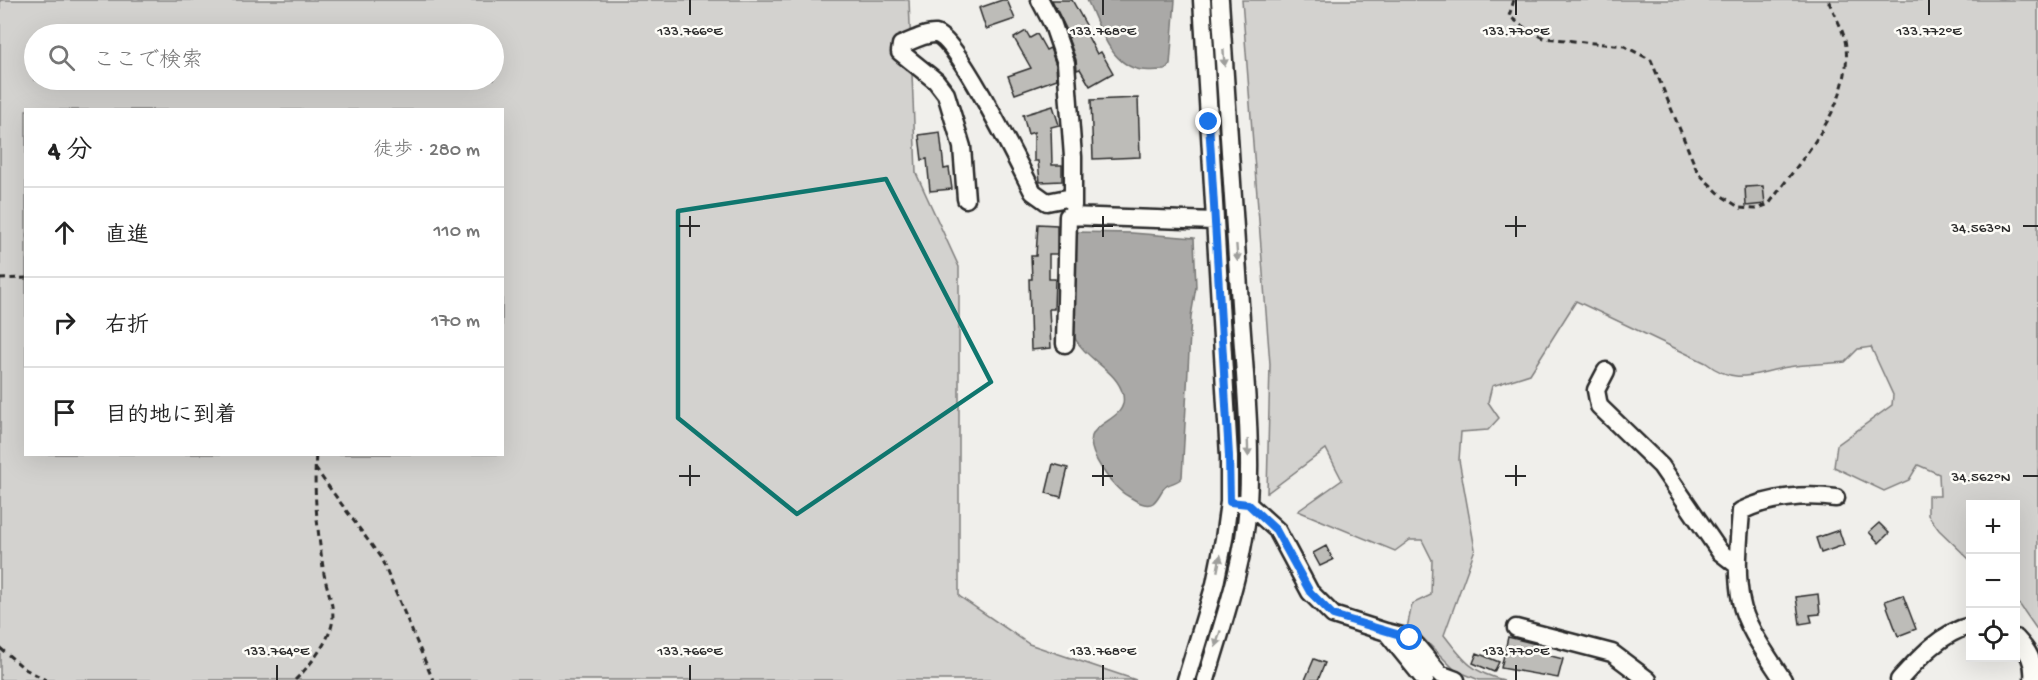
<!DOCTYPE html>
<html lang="ja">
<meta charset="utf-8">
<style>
body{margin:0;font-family:"Gochi Hand","Klee One",sans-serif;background:#f2f2f2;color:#222}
.controls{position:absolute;right:18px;bottom:18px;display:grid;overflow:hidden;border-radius:0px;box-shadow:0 6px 24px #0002}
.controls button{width:54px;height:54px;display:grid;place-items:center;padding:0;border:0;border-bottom:2px solid #e0e0e0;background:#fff;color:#222;font:30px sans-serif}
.stop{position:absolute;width:18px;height:18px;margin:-14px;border:4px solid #1a73e8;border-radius:50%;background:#fff}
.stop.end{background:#1a73e8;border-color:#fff;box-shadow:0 2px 6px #0008}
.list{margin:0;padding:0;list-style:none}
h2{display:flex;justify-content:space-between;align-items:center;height:78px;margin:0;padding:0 24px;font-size:26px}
h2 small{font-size:20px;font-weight:400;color:#767676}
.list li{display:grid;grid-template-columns:39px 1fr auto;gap:18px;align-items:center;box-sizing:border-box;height:90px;padding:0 24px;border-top:2px solid #e0e0e0}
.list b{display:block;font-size:22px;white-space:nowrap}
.list em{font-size:20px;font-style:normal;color:#767676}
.icon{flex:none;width:33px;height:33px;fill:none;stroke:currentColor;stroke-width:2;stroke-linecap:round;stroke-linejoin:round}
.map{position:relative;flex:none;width:2038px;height:680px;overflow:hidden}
.search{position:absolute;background:#fff;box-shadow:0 6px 24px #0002;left:24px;top:24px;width:480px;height:66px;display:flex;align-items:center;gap:15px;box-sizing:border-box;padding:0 21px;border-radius:33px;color:#767676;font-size:22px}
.panel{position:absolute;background:#fff;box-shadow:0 6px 24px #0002;left:24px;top:108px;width:480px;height:348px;border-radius:0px}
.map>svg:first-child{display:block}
.green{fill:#d3d2cf;stroke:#7f7e7d;stroke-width:1.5;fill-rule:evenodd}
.water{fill:#aaa9a7;stroke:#777775;stroke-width:1.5}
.building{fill:#bdbcb8;stroke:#2b2b2b;stroke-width:1.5}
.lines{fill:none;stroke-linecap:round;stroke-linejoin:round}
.minor-casing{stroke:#2b2b2b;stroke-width:21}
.path{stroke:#2b2b2b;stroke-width:3;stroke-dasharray:6 4.5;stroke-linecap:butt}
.minor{stroke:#fdfcf7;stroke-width:16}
.oneway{fill:#9e9e9b}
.route{stroke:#1a73e8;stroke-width:8}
.marked{fill:none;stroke:#0f766e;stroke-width:4.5;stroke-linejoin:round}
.ticks{fill:none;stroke:#2b2b2b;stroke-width:2}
.ticks-label{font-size:15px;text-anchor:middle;fill:#2b2b2b;stroke:#fdfcf7;stroke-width:5;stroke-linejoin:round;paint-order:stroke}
</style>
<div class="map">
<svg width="2038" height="680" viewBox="0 0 2038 680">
<rect width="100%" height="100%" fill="#f0efeb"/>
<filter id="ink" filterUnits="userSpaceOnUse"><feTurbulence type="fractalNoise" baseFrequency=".0167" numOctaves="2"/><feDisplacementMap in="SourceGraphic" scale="12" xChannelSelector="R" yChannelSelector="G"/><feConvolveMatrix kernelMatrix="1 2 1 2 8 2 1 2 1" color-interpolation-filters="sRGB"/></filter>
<g filter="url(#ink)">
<!-- green -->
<path class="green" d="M0 0H909L916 173 959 267V596L1029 644 1136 680H0ZM34 34H494V80H34ZM26 110H502V454H26Z
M1242 0H2038V631L2020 605 2016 603V504H1970V560L1939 530 1928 515V496H1940L1939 474 1918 465 1909 480 1884 491 1834 467 1837 445 1892 405 1893 395 1871 347 1858 349 1845 362C1826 364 1807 364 1788 367 1756 372 1737 387 1706 363L1576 301 1530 374 1492 386 1488 402 1499 418 1488 430 1461 432 1459 460 1475 549 1444 635C1463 660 1472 673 1504 680H1479L1455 670 1424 639 1407 628 1412 604 1431 595 1432 560 1422 540H1410L1395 551 1298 511 1342 480 1326 449 1267 493 1270 364Z"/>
<!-- water -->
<path class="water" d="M1087 0H1175L1170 65 1165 70C1157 70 1148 71 1141 70 1109 65 1099 24 1087 0Z
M1074 232 1132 233 1194 238 1196 287 1191 316 1182 477C1178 484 1169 482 1164 488 1160 493 1158 499 1153 503 1146 508 1135 500 1128 496 1114 489 1082 449 1094 432 1104 419 1127 416 1123 395 1118 371 1088 361 1076 340 1068 325 1073 253 1074 232Z"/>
<!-- building -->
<path class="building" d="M1002 0H1007L1015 19 986 29 979 8Z
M1052 0H1072L1086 25 1083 27 1097 54 1101 52 1113 73 1090 86 1080 69 1077 70 1076 60 1068 38 1070 37Z
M1026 31 1030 38 1037 34 1046 50 1050 48 1056 65 1057 79 1015 94 1008 76 1031 68 1014 38Z
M1138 98 1140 157 1093 159 1091 100Z
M1053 106 1059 125 1051 127 1052 165H1062V181L1040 182 1038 161H1034V132L1028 134 1023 115Z
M940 132 944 169 949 168 952 189 930 191 927 159 922 160 919 135Z
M1763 186 1765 204 1746 206 1745 187Z
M1038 224 1057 225V254H1049V279H1055L1054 309H1049L1051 348 1031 350 1029 279H1032L1031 256H1036Z
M1053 464 1068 468 1061 497 1046 493Z
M1879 523 1889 533 1879 543 1869 532Z
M1839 530 1844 545 1821 553 1816 538Z
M1326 546 1333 560 1320 566 1313 553Z
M1818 594 1820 614 1810 615 1812 622 1800 624 1796 597Z
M1903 595 1916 629 1898 636 1885 601Z
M1508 637 1536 644 1535 647 1548 650 1547 655 1563 659 1558 678 1501 668Z
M1477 653 1499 662 1494 672 1473 663Z
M1314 659 1325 663 1318 680H1305Z"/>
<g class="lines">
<defs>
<path id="minor" d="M1040 0 1053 25 1066 63 1073 157V206
M966 199 962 147 946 94 936 81 900 52 901 45C911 41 926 33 936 34 957 38 1021 169 1033 192L1047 202 1072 197
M1065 344 1068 216 1215 221
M1606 371 1596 390 1599 406 1661 466 1720 552 1738 566
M1239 503 1248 504 1277 530 1310 592 1333 615 1386 632 1425 680
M1516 628 1612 653 1648 680
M1386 632 1410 638 1440 674 1456 680
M2016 638C2028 651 2035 661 2033 680
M1186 680 1215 584 1224 539 1229 502V456L1202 0
M1206 680C1223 622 1244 564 1248 504 1252 437 1244 370 1240 304 1233 203 1227 101 1220 0
M1783 680C1769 658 1745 626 1741 601 1735 571 1739 541 1741 511 1769 497 1806 494 1836 498
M1899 680C1918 659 1942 632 1970 626"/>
</defs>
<!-- minor casing -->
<use href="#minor" class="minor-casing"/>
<!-- path -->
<path class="path" d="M1514 0 1509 16 1525 28 1544 38 1624 46 1651 60 1698 173 1722 196 1740 208 1756 209 1769 204C1801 159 1852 106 1846 47 1845 32 1834 14 1828 0
M0 279 26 278
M315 468 381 558 433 680
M0 648 25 669 46 680
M295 680C308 668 326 645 331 628 337 610 327 591 324 574 318 534 313 494 316 454"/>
<!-- minor -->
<use href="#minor" class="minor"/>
</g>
<!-- one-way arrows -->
<defs><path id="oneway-solid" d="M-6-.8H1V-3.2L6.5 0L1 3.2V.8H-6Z" transform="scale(1.5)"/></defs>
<g class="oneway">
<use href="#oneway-solid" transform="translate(1224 58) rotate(86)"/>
<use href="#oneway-solid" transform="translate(1237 253) rotate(86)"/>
<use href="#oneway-solid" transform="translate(1248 448) rotate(88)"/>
<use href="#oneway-solid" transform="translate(1219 563) rotate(-79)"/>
<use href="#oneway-solid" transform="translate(1218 639) rotate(107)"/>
</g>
</g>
<g class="lines" filter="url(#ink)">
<!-- route -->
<path class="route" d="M1209 122 1229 456 1230 502 1248 504 1276 530 1310 592 1333 615 1410 638"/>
</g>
<!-- marked area -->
<path class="marked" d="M886 179 991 382 797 514 678 418V211Z"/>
<!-- ticks -->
<path class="ticks" d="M690 0V15M1103 0V15M1516 0V15M1929 0V15M690 216V237M1103 216V237M1516 216V237M679 226H700M1092 226H1113M1505 226H1526M2023 226H2038M690 465V486M1103 465V486M1516 465V486M679 476H700M1092 476H1113M1505 476H1526M2023 476H2038M277 665V680M690 665V680M1103 665V680M1516 665V680"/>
<g class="ticks-label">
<text x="690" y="35">133.766°E</text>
<text x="1103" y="35">133.768°E</text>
<text x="1516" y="35">133.770°E</text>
<text x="1929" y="35">133.772°E</text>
<text x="1981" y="232">34.563°N</text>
<text x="1981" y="481">34.562°N</text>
<text x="277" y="655">133.764°E</text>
<text x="690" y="655">133.766°E</text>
<text x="1103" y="655">133.768°E</text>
<text x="1516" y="655">133.770°E</text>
</g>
</svg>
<div class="controls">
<button>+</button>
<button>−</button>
<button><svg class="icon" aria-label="locate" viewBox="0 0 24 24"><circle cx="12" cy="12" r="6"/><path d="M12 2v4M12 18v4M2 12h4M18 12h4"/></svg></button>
</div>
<div class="stop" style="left:1410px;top:638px"></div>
<div class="stop end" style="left:1209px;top:122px"></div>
<div class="search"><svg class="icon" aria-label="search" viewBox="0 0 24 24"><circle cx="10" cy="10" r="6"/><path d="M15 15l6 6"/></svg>ここで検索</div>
<section class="panel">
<h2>4 分<small>徒歩 · 280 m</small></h2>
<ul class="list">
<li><svg class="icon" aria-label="ahead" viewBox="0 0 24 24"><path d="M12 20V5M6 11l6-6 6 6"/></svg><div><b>直進</b></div><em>110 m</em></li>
<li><svg class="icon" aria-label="right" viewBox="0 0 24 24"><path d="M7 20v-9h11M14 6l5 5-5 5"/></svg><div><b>右折</b></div><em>170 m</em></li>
<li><svg class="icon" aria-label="arrive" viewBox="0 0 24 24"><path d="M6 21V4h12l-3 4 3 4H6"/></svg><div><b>目的地に到着</b></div></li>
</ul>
</section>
</div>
